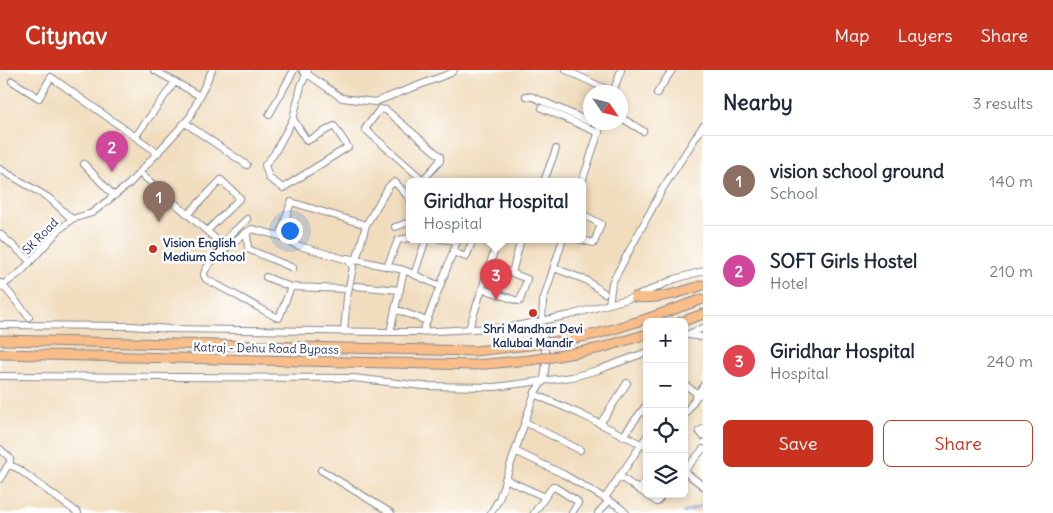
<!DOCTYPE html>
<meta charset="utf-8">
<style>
body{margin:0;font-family:Delius,sans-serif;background:#f2f2f3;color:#1f2937}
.controls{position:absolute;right:15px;bottom:15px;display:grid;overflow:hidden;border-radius:8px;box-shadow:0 2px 8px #0003}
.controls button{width:45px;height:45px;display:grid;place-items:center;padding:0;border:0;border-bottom:1px solid #e0e1e3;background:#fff;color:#1f2937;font:25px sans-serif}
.compass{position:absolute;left:583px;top:15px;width:45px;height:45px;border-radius:50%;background:#fff;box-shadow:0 2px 8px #0003;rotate:125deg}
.you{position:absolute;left:289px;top:160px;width:18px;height:18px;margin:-12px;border:4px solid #fff;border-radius:50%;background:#1a73e8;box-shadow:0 0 0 8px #1a73e833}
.badge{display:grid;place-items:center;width:32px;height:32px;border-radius:50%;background:#c8321e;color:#fff;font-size:16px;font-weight:700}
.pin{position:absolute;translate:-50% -41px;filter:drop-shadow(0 1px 2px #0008)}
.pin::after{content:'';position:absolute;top:26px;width:18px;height:15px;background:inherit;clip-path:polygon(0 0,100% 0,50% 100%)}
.popup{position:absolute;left:406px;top:108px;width:180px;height:65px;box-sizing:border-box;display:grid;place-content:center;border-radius:8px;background:#fff;filter:drop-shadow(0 1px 4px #0005);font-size:16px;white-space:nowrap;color:#747a83}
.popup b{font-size:19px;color:#1f2937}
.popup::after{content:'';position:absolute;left:50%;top:100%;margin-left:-10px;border:10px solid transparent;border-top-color:#fff}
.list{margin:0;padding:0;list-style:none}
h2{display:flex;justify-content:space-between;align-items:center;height:65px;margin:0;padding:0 20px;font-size:21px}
h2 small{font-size:16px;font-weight:400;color:#747a83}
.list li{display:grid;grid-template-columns:32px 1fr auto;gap:15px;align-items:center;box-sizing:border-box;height:90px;padding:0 20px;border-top:1px solid #e0e1e3}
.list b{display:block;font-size:19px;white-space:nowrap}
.list p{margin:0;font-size:16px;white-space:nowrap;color:#747a83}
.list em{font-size:16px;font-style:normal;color:#747a83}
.actions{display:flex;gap:10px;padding:15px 20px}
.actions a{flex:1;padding:11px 0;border:1px solid #c8321e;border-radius:8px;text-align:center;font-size:18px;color:#c8321e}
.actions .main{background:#c8321e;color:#fff}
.icon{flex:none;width:28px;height:28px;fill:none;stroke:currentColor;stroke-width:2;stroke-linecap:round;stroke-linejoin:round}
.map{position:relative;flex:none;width:703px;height:443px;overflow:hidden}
header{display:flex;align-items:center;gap:30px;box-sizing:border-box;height:70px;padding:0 25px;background:#c8321e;color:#fff}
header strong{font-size:24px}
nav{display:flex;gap:28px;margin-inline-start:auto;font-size:18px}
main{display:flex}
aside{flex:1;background:#fff}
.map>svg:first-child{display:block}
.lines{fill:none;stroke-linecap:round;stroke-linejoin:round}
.stream{stroke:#6c9dd6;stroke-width:2}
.minor-casing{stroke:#86868e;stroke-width:8}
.highway-casing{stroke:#86868e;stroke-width:11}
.minor{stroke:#fff;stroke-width:6}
.highway{stroke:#f8bd89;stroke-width:9}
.highway-bridge-casing{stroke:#86868e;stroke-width:11;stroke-linecap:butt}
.highway-bridge{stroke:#f8bd89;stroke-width:9}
.poi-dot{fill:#c8321e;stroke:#fff;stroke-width:2}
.labels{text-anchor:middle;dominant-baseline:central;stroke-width:5;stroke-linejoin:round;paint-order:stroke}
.street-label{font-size:12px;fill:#1b2f5e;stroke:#fff}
.poi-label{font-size:12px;font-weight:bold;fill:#1b2f5e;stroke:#fff;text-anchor:start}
</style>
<header>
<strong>Citynav</strong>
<nav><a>Map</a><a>Layers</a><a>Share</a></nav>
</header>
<main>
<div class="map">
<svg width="703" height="443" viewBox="0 0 703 443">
<rect width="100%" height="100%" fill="#fff"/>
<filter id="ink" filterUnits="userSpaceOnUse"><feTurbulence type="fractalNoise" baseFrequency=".02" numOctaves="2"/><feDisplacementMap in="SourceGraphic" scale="10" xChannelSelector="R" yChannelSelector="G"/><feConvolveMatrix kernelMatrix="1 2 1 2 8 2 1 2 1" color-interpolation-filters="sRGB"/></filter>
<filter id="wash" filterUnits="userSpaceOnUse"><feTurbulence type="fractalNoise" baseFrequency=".0096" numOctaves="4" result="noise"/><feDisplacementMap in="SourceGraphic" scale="20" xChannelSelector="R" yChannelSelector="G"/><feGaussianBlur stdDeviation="1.12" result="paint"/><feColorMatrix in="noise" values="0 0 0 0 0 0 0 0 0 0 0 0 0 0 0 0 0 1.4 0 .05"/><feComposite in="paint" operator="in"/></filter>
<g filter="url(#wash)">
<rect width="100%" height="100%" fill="#f1ddbd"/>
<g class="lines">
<!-- stream -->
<path class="stream" d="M683 443 703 435"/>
</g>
</g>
<g filter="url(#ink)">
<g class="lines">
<defs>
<path id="minor" d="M154 0 200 26
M566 0 612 22
M303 1 342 28 375 32 451 3 454 0
M12 11 39 28 51 7 158 83
M613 22 621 0
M657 23 672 0
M526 26 533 27 590 52
M542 38 599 63
M269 45 294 0
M620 47 643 61
M293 49 274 84 265 95 269 108 283 118 348 77 334 56 307 71 293 49 301 16 308 0
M185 53 247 95
M135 67 175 12
M84 94 114 126
M0 99 49 128 72 149
M140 103 224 176
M422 111 440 91V86L386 40 380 39 365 59 423 110
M544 111 556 79
M582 112 602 52
M188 144 221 110 240 128 207 161
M366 155 389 116 395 112 410 129
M395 157 410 152
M247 162 248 179 293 198
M0 164 30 191
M283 167 280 166 291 132 366 155 356 191
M440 169 457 171
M578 169 594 173 601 154 582 144
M221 174 247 149
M453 182 466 187 473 169
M347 188 404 200 390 262
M387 197 398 170 410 168
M494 197 512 203 521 169
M554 198 586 210 604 223
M404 200 440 216
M414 205 426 169
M266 207 291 217 279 248 276 247 206 209C204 205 203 205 205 201 209 191 241 165 252 159L280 166 296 175 348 190 353 197 347 227 344 261
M1 213 29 247
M356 216 400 220
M0 217 21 202 58 161 72 149 92 143 129 114 190 47 212 0
M291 217 348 219
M486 220 518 231H520L527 209 512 203
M609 234 612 213 663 118 703 56
M395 239 427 251
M0 255 132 256 169 259 383 262H417L511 257 570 245 609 234 635 227 675 209 703 201
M469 259 498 169
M423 261 458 169
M688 265 703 267
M684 266 703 258
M0 306 353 308 423 316 495 317 572 307 598 300 647 282
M684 314 699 325
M534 324 580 344 647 377
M684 346 703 316
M525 352 580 380
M600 354 627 313
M703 359 699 361 703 366
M623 366 647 334
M0 379 10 388V396
M703 379 684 401 703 416
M515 381 563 404 618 436 626 443
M321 400 391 443
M619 406 657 432 663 424
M0 409 8 395 17 398 78 443
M505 409 545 427
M639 419 647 408
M607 425 647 366
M491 443 499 429 535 322 544 310 546 292 542 251 543 231 563 169
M534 443 553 416 577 431 578 433 572 443
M598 443 609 431"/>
<path id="highway" d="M635 227C659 230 681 222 703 215
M681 252 703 244
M0 270 475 281 529 275
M554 272 597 264 646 249 703 229
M0 284 475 295 530 290
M558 286 601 278 647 264"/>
</defs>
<!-- minor casing -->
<use href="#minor" class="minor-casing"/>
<!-- highway casing -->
<use href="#highway" class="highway-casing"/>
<!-- minor -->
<use href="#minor" class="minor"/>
<!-- highway -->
<use href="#highway" class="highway"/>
<defs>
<path id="highway-bridge" d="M529 275 554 272
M530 290 558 286"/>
</defs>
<!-- highway-bridge casing -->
<use href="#highway-bridge" class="highway-bridge-casing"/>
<!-- highway-bridge -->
<use href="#highway-bridge" class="highway-bridge"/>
</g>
</g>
<!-- markers -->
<g class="poi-dot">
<circle cx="153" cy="179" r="5"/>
<circle cx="533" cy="243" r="5"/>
</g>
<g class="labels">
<!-- street labels -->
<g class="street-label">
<text transform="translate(40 166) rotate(-46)">SK Road</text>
<text transform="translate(266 278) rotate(1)">Katraj - Dehu Road Bypass</text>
</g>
<!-- poi labels -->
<g class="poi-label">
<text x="163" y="172">Vision English<tspan x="163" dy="14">Medium School</tspan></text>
<text x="533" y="258" text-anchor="middle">Shri Mandhar Devi<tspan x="533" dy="14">Kalubai Mandir</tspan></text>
</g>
</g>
</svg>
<div class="controls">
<button>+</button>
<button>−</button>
<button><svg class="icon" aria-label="locate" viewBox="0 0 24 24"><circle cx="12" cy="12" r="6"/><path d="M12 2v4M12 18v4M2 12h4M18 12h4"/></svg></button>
<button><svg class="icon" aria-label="layers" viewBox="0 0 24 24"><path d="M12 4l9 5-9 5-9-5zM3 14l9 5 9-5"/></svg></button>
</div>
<svg class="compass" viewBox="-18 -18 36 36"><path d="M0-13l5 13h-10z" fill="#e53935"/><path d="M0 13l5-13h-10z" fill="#747a83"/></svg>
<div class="you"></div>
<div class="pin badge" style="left:159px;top:152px;background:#8d6e63">1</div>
<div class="pin badge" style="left:112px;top:102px;background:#d1479c">2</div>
<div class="pin badge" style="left:496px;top:230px;background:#e0444e">3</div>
<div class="popup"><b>Giridhar Hospital</b>Hospital</div>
</div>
<aside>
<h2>Nearby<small>3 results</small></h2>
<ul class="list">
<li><span class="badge" style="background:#8d6e63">1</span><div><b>vision school ground</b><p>School</p></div><em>140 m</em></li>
<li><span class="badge" style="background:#d1479c">2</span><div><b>SOFT Girls Hostel</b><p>Hotel</p></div><em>210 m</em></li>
<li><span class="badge" style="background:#e0444e">3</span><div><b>Giridhar Hospital</b><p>Hospital</p></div><em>240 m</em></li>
</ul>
<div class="actions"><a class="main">Save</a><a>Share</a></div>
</aside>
</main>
